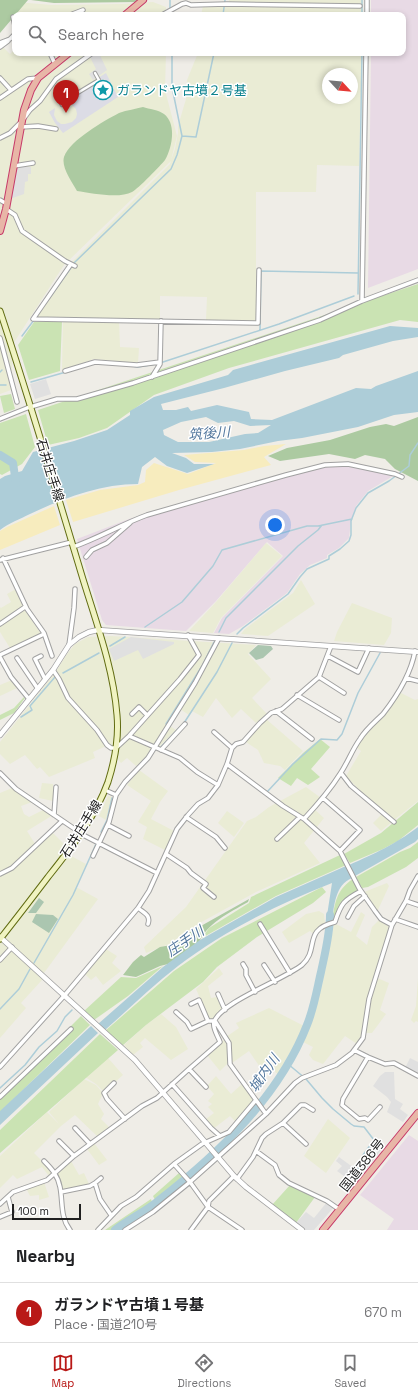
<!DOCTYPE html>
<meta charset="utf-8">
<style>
body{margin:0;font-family:"Space Grotesk","Noto Sans JP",sans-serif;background:#f2f2f2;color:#202124}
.compass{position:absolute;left:322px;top:68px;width:36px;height:36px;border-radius:50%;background:#fff;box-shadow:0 2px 6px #0003;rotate:116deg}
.scale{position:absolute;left:12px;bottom:10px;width:69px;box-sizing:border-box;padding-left:4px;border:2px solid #202020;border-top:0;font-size:11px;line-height:14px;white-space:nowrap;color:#202020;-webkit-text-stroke:3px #fff;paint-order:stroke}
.you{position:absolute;left:275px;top:525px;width:14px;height:14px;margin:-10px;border:3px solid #fff;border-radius:50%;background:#1a73e8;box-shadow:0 0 0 6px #1a73e833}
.badge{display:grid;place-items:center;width:26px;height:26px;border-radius:50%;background:#b91917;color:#fff;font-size:13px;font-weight:700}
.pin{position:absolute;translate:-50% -33px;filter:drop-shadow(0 1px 2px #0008)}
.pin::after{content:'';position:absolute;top:21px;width:14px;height:12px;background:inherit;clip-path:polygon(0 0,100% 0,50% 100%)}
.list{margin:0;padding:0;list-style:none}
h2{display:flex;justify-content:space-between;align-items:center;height:52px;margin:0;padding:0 16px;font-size:17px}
h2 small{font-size:13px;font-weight:400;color:#757577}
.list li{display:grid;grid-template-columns:26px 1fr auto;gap:12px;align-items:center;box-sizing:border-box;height:60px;padding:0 16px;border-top:1px solid #e0e0e0}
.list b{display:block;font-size:15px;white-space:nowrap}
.list p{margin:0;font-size:13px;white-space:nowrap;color:#757577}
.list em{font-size:13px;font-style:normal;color:#757577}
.icon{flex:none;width:22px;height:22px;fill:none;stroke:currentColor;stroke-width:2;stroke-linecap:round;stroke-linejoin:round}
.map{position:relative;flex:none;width:418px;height:1230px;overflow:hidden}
.search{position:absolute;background:#fff;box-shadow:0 2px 6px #0003;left:12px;right:12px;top:12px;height:44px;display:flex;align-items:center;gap:10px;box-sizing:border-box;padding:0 14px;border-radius:8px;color:#757577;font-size:15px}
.sheet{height:112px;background:#fff}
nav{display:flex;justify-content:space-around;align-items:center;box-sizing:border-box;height:56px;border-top:1px solid #e0e0e0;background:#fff;font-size:11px;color:#757577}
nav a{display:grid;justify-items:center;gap:2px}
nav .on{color:#b91917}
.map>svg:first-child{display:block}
.industrial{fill:#e8dae5}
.farmland{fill:#eaecd5;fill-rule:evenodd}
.grass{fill:#cae3b3}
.forest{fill:#accaa1}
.sand{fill:#f7ecbe}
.cemetery{fill:#abc6b0}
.parking{fill:#e0e0e0}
.plaza{fill:#dcdce5}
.water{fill:#adcdd8;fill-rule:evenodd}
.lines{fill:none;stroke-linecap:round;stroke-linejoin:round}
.stream{stroke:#adcdd8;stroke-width:1.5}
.river{stroke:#adcdd8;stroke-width:8}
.pedestrian-casing{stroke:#a1a1a1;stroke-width:4.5}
.minor-casing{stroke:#a1a1a1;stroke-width:5.5}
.tertiary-casing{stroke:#a1a1a1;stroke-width:6}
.secondary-casing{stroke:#616c12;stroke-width:7}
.trunk-casing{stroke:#c73a69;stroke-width:8}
.pedestrian{stroke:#fff;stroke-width:2.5}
.minor{stroke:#fff;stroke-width:3.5}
.tertiary{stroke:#fff;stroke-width:4.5}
.secondary{stroke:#f0f3c2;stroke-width:5}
.trunk{stroke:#e8b6a7;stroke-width:6}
.labels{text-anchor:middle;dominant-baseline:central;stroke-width:3;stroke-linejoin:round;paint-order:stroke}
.culture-label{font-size:13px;fill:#0d838f;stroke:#fff;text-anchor:start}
.street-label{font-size:13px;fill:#202020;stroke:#fff}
.water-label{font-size:14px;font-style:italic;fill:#54789e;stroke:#fff}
</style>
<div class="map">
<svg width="418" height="1230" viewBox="0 0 418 1230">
<rect width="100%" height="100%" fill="#efede7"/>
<!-- industrial -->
<path class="industrial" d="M371 0H418V269L368 288 371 53H403V15H371Z
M353 462 393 476 368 491 356 506 351 521 349 538 339 548 327 555V558L310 565 300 574 287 593 243 626 229 634 214 633 222 618 283 556 267 542 216 601 186 631 106 625 102 620 77 539 129 519 264 480 323 465Z
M409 1135 418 1141V1230H387L394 1219 360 1195Z"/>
<!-- farmland -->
<path class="farmland" d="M229 0H363V15H201L203 6 228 7Z
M16 2 52 5 122 4 153 2 166 7V15H16Z
M3 47 10 54 15 49V53H166L165 90 177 136 171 160 175 149 178 133V126L186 99 187 80 198 53H362L359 166 317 165 316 192H256V321L206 320 207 297 160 296V320H119L120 347 139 348 138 363 94 359 62 370 63 319 31 320 73 261 170 164 171 161 64 265 13 344 11 390 0 394V51ZM328 74H352V98H328Z
M266 543 282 556 221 618 213 633 189 631 216 602Z
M301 580 315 604 268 636 241 634 245 629 293 593Z
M16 589 24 606 0 623V607L1 608 11 602 7 594Z
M352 603 392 618 391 633 384 645 334 641 337 632Z
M24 609 41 634 10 648 0 632V626Z
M111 636 256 645 248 654 271 679 252 698 267 714 256 723 241 709 232 718 216 698 203 717 192 711 189 715 180 709 170 726 176 730 159 747 136 766 127 758 121 763 106 746 93 752 95 758 49 777 40 767 37 769 25 755 10 764 0 754V742L55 673 67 654 75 644 88 637Z
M12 680 17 688 0 696V685Z
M399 692 415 700 418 699V801L394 820 370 801 346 776 361 751 356 747 382 716Z
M266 719 303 751 285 770 280 766 264 763 258 750 246 742Z
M139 770 168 791 160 802 151 819 174 831 165 850 143 839 147 827 138 822 151 801 127 785Z
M42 783 53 784V801L39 798Z
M306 787 321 798 313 808 324 818 304 843 320 863 256 892 198 924 169 944 146 953 144 947 186 907 247 821 256 817 269 807Z
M12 788 32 802 21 806 24 814 29 817 43 810 53 815 27 831 37 847 52 832 66 846 62 851 86 864 76 887 98 899 44 973 42 980 21 1003 26 1008 0 1038V793Z
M108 796 112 797 106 820 99 816Z
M227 811 244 823 234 837 218 823Z
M383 813 393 821 381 831 373 823Z
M387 883 389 886 377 912 364 892Z
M319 911 324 914 325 923 314 934 310 931 289 943 282 932 306 914Z
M361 912 365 915 356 936 367 945 372 927 379 920 389 927 375 977 389 983 380 1010 386 1014 372 1033H364L357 1044 345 1036 323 1064 313 1060 309 1055 313 1047 303 1042 322 986 334 924H336L351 932Z
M106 949 117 956 112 963 121 971 103 985 96 976 91 980 85 974Z
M219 968 223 974 208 986 211 998 217 997 223 1009 215 1019H209L196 989Z
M418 978V1022L416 1021 414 1023 411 1020 416 1006Z
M269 1008 304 1026 291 1051 278 1074 266 1066 262 1070 249 1051 232 1063 230 1043 226 1037 239 1028 236 1023Z
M161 1014 176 1027 188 1049 171 1060 145 1038 140 1043 143 1047 133 1055 124 1045 146 1025Z
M225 1039 228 1043 229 1062 220 1071 207 1055Z
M108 1058 123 1075 104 1092 96 1084 85 1077Z
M216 1076 231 1094 242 1084 251 1096 253 1102 236 1122 230 1116 213 1129 206 1119 214 1113 208 1107 212 1104 208 1101 214 1094 207 1086Z
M84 1079 96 1085 103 1093 98 1104 104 1114 101 1119 110 1128 98 1137 75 1115 61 1126 34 1153 53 1172 49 1176 42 1167 17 1179 13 1175 0 1188V1156L47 1112 59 1124 49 1112Z
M328 1119 350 1138 326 1173 304 1156Z
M94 1143 107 1160 99 1165 87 1149Z
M71 1161 79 1175 84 1173 89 1184 61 1190 56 1173Z
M44 1182 49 1197 39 1200V1195L30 1196 26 1188Z"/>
<!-- grass -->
<path class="grass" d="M418 284V322L400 320 229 368 154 395 107 428 79 438 48 445 38 410Z
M62 321 60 371 29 380 18 345 34 322Z
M11 394 15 409 4 413 0 396Z
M26 414 35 447 22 464 2 475 0 474V423Z
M24 697 25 698 14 713 0 720V715L14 708Z
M320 739 330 747 311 769 320 777 308 785 297 778 291 786 278 778 303 753Z
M418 802V825L398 841 383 849 350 863 344 854 381 833Z
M418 842V858L406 867 368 887 362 888 356 877 400 852 410 848Z
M340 855 346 865 276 896 202 938 209 928 249 903 251 897Z
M353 879 359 890 347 897 341 904 332 921C335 903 336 890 353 879Z
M322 887 326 892 313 903 257 937 217 967 203 982 146 1025 122 1046 105 1031 174 971 222 938Z
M163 966 128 996 94 1020 84 1011 121 977 136 978Z
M81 1016 90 1025 0 1112V1097Z
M100 1034 118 1050 0 1153V1130Z
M179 1173 182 1177 155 1200 153 1196Z
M290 1185 315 1197 296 1223 272 1205Z
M151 1199 152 1202 112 1230H105Z"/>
<!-- forest -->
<path class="forest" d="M0 0H28L0 33Z
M31 0H140L139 2 54 3Z
M143 107C149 109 159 110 164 114 177 124 172 148 165 160 161 165 138 189 132 192 119 199 91 193 77 191 72 182 61 167 64 157 70 140 104 121 119 113 127 110 136 109 143 107Z
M418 417V481L395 469 385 459 365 455 355 459 329 454 280 461 268 456 287 448 330 440 370 427 386 424 394 426Z
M249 899 248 902C229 913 206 923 198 945L168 964 160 966 136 977 123 975 133 962 141 955 144 957 160 947 171 945 175 941 192 931Z"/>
<!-- sand -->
<path class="sand" d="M286 444 264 457 271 465 179 490 73 522 66 500 100 490 138 485 145 482 146 470 154 463 188 474 216 463 195 462 184 455 244 450 264 446Z
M54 506 60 525 0 550V531L7 527Z"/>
<!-- cemetery -->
<path class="cemetery" d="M258 645 271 646 273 649 263 658 256 660 249 653Z
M39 898 44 902 36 913H28Z
M36 914 53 915 58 919 49 933 32 922Z"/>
<!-- parking -->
<path class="parking" d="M97 53H99L107 70 93 80 89 74 96 69 90 57Z
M16 167H31V174H28V181L25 182 24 194 10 199Z
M46 379 51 394 35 399 30 384Z
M131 637 174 642V644L143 659 138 650 114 661 109 649Z
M410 1058 418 1062V1075L405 1068Z
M385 1072H394L395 1099 403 1104 400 1109 408 1115 403 1122 387 1112 391 1102 387 1097 373 1086 380 1076Z
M375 1139 384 1146 355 1184 337 1171 342 1166 336 1161 339 1157 354 1168Z
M327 1202 334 1207 314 1230H305L296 1223 306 1212 314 1218Z"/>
<!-- plaza -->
<path class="plaza" d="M106 73 118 97 63 133 55 123 49 112 55 108 54 115 57 121 61 124H65L72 122 76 118 77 114 76 109 71 104 64 102 92 85 100 99 112 91 104 79 100 82 98 78Z"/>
<!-- water -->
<path class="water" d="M390 326 418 328V337L393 341 343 355 339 358 285 371 224 388 161 404 163 410H176L188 407 191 411 217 405 249 412 251 419 272 420 356 388 371 389 376 386 418 371V412L394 415 358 427 302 438 278 441 240 449 212 452 172 453 186 458 194 464H214L187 473 167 466 155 457 142 467 138 484C100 484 64 498 30 514 20 519 9 523 0 530V479L5 476 22 471 33 452 74 441 107 430 130 415V411L154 397 228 375 233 370ZM206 417 218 423 234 421 250 426 271 425 258 433 245 434 209 442H178L164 435 163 430 181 422Z
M418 827V839L415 842 355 876 349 865C376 853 394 845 418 827Z
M346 866 352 878C335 885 334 906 332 922H326L332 883C278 904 224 931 178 966 152 986 129 1009 105 1030L98 1024 163 967 200 940 276 897Z
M91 1026 98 1033 0 1125V1111Z"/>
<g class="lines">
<!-- stream -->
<path class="stream" d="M170 0V15
M223 15 225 0
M362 15V0
M182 136 196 137 214 53
M358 294 362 53
M48 300 75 262 171 169 177 155 182 136 172 87V53
M260 330 261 271 358 273
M22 336 34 320
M160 363 279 324 354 296
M132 366 138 367 156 364
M0 372 2 370
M31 382 66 372
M0 385H6
M145 627 182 602 213 566 222 550 307 526H318L352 519
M219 632 226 618 298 546 318 530 322 525
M237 634 243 628 288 594 300 577 307 569 329 559V556L340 549 349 541 351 535V521L356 508 368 493 389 481 409 466 410 455 418 443
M110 646 125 637
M63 673 99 653
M21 717 32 710 30 706 55 677
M184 723 217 672 232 643
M166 724 202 666 214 642
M160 748 180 727
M267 792 293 764 321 739 337 740 342 734 358 693 380 653
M101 832 107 820 112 798
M34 963 73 895 96 844
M0 1009 19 989 30 969
M288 1064 306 1079 322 1098 333 1109 351 1124 354 1126 364 1127 374 1140 363 1155 358 1168 354 1175
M0 1088 25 1065 39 1047 57 1031 65 1017 72 1010"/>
<!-- river -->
<path class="river" d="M0 455 13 463 16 483
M115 1230C129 1219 145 1212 158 1201 218 1154 279 1097 307 1025 314 1008 317 989 321 972 325 953 330 934 330 915"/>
<defs>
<path id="pedestrian" d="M95 73 100 82
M62 105 61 103 99 80"/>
<path id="minor" d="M70 15 83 10
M162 15 182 4 186 3 191 5 227 4 360 6
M367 15V0
M13 17 15 26
M0 43 10 39 15 34
M0 47 8 41
M50 53 55 64
M0 78 11 90
M0 98 28 79 38 78
M21 127 38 126 56 129
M0 138 10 133 22 121 30 110 40 101 56 79 91 54
M14 166 33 163
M0 200 7 204
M6 209 15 215 22 231 65 261 75 266
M71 264 33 319 258 323 259 270
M362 301 366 53
M0 338 17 402
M65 371 95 362 137 365 160 362
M152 377 160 364 161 321
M0 419 27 408 57 399H77L133 383 320 320 362 301 418 280
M73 547C99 538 122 524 147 515L286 475 325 465 348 464 395 474 402 477
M86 557 92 550 107 543 130 523
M3 558 27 609 44 633 52 656
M0 560 72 542
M0 624 25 607
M69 645 74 608 75 589
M0 655 44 634
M41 656 35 659 45 679
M328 656 358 672 369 648
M0 657 11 677 29 699
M17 658 38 689
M53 670 59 679 68 698 97 730 107 745 111 748H116L129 736 180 679 199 655 188 635
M319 677 344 693
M406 678 418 681
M297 695 339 720
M276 711 312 739
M132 714 139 707 147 715
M214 732 232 748
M129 736 180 758 197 772 218 785
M161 750 185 724
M227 764 283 806 304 819 340 851 359 888 375 911 381 919 392 925
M0 773 16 789 85 836 157 873
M341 773 351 786 394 822
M116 795 125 782 148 758 195 683 219 638
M323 798 360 830 340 851
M54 815 56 787
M186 817 216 837 225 848
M304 819C317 805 330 790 340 774 348 762 352 750 360 739 366 729 375 722 383 714 397 696 411 674 415 651
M108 825 129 836
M277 839 300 817
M166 854 187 868 191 873 206 884 203 888 214 897
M93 856 109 822 116 795 105 790
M0 874 12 868 62 821
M406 901 418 905
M138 908C144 913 151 915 148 924
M348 917 354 906 365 896
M395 919 418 927
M260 924 290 973
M0 960 12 947
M243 964 246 969V975L255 992
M264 965 275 982
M218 994 225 1010
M191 1004 199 1000 208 1021
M176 1012 187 1022 191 1029 208 1021H215L229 1043 230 1064 266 1114
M354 1050 368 1057 385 1064 394 1063 418 1076
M368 1057 343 1099 342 1105 359 1119 365 1118 368 1120 380 1107
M0 1067 64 996 138 908 149 891 177 829 188 815 198 804 208 798 218 785 227 764 232 748 236 744 243 742 260 723 271 713 282 709 319 677 331 646
M114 1083 104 1093 107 1099 125 1119
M172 1084 211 1128 220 1136
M206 1087 189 1069 220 1042C218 1036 212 1028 214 1022 221 1002 283 980 302 965 320 949 302 930 335 922 341 903 344 900 361 891
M0 1097 71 1029
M283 1123 301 1105H305L313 1110
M75 1128 90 1144
M59 1141 74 1156
M256 1151 275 1165 279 1175 289 1183 327 1201 340 1210
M44 1161C52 1169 58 1176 60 1187 63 1202 60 1217 70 1230
M174 1164 190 1182 208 1207 242 1230
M101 1178 95 1183 100 1199 111 1215
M237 1179 253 1157 262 1138 266 1134 283 1123 306 1144
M61 1192 90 1186 95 1183
M0 1204 13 1192 47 1180 74 1156 142 1106 157 1098 189 1069
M0 1217 12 1212 8 1197
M98 1230 121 1206 136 1197 174 1164 202 1144 229 1132 256 1100
M125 1230 153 1212 190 1182 266 1114 295 1083 302 1078 336 1065 352 1053 363 1038 369 999 392 925 406 901 410 890 418 876
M191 1230 202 1215 208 1207 209 1201 234 1176"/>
<path id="tertiary" d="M0 735 53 670 69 645 79 637 89 632 98 630 418 652
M0 937 135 1060 234 1176 246 1187 302 1230"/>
<path id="secondary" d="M0 311C28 395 53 480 79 566 93 614 113 664 117 715 119 737 115 760 108 782 95 818 71 848 48 877 32 898 16 919 0 939"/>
<path id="trunk" d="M125 15 143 0
M0 231 6 209 24 110 31 90 38 78 69 53
M323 1230 418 1113"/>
</defs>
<!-- pedestrian casing -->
<use href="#pedestrian" class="pedestrian-casing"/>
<!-- minor casing -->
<use href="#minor" class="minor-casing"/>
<!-- tertiary casing -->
<use href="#tertiary" class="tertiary-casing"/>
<!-- secondary casing -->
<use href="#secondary" class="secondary-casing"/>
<!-- trunk casing -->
<use href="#trunk" class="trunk-casing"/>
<!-- pedestrian -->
<use href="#pedestrian" class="pedestrian"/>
<!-- minor -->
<use href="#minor" class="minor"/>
<!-- tertiary -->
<use href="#tertiary" class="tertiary"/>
<!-- secondary -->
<use href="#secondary" class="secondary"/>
<!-- trunk -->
<use href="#trunk" class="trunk"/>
</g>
<!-- icons -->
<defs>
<symbol id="sight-ring" viewBox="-11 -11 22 22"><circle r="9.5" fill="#fff" stroke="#0f9aa8" stroke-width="1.5"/><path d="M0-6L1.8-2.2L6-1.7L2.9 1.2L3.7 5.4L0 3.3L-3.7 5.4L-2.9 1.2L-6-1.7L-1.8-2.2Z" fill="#0f9aa8"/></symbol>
</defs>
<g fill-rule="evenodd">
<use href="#sight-ring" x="92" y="79" width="22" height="22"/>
</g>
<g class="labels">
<!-- culture labels -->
<g class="culture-label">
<text x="117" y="90">ガランドヤ古墳２号基</text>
</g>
<!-- street labels -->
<g class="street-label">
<text transform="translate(50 470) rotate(73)">石井庄手線</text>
<text transform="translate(81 829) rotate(-58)">石井庄手線</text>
<text transform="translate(362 1165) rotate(-52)">国道386号</text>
</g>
<!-- water labels -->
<g class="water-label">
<text transform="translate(209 433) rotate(-4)">筑後川</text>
<text transform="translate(185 941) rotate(-34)">庄手川</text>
<text transform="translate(264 1073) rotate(-55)">城内川</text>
</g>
</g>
</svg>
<svg class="compass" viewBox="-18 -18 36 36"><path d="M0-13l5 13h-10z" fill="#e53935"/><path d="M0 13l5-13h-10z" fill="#757577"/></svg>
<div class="scale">100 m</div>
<div class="you"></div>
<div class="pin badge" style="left:66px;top:113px">1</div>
<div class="search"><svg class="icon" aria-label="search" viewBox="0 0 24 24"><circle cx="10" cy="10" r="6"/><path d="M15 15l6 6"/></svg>Search here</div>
</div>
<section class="sheet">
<h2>Nearby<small></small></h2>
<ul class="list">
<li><span class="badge">1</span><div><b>ガランドヤ古墳１号基</b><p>Place · 国道210号</p></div><em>670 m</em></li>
</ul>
</section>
<nav>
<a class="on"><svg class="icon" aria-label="map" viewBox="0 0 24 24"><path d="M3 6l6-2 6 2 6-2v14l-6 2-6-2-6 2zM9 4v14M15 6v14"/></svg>Map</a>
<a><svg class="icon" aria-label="directions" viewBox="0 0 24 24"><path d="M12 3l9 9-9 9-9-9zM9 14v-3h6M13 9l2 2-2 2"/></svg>Directions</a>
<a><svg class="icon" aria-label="saved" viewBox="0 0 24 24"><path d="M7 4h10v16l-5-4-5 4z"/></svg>Saved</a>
</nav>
